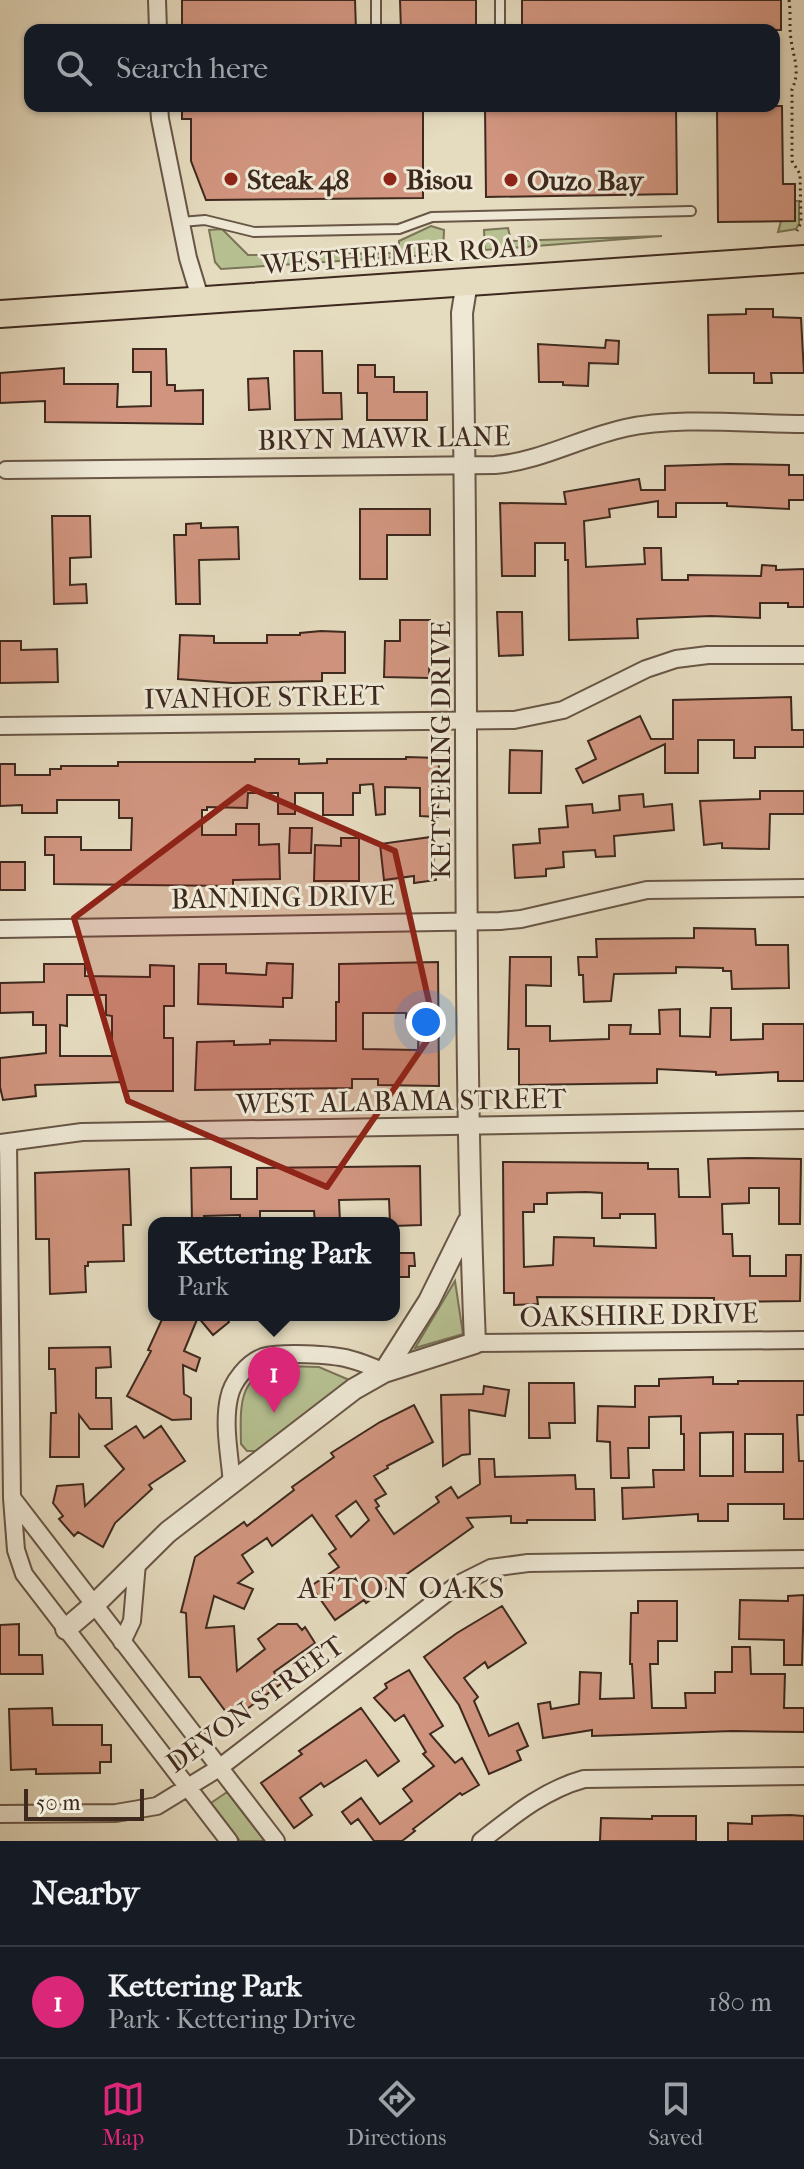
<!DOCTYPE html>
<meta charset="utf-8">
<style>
body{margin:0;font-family:"IM FELL French Canon",serif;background:#242831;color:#f1f3f6}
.scale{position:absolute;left:24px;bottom:20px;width:120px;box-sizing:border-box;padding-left:8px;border:4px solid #3e291e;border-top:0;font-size:22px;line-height:28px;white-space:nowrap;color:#3e291e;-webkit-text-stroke:6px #eee8d5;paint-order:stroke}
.you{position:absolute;left:426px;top:1022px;width:28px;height:28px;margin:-20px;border:6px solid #fff;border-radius:50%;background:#1a73e8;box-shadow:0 0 0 12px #1a73e833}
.badge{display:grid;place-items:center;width:52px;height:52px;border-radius:50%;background:#db2777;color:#fff;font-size:26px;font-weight:700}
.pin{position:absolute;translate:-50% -66px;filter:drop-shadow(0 2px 4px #0008)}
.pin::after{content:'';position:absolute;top:42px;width:28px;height:24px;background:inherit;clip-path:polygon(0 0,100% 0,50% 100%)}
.popup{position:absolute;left:148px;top:1217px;width:252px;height:104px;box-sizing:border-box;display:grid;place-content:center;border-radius:16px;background:#171b24;filter:drop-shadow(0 2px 6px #0005);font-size:26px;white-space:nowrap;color:#9ea1a6}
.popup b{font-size:30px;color:#f1f3f6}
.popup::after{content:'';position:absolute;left:50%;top:100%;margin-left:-16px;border:16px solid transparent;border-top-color:#171b24}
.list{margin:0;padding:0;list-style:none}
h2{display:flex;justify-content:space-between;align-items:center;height:104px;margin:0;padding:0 32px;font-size:34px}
h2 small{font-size:26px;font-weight:400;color:#9ea1a6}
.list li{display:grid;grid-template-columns:52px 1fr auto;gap:24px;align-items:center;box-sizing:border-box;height:112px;padding:0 32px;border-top:2px solid #363941}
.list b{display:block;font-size:30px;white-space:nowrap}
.list p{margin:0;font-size:26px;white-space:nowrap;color:#9ea1a6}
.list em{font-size:26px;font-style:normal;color:#9ea1a6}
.icon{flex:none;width:44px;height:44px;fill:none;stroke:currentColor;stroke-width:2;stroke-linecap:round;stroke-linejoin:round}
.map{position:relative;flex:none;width:804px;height:1841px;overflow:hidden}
.search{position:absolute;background:#171b24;box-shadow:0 2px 6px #0004;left:24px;right:24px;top:24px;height:88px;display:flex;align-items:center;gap:20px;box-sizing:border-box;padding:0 28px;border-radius:16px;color:#9ea1a6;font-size:30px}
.sheet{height:216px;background:#171b24}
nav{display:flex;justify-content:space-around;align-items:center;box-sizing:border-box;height:112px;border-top:2px solid #363941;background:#171b24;font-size:22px;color:#9ea1a6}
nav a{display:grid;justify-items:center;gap:4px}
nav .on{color:#db2777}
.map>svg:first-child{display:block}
.green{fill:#b6c091;stroke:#7a7458;stroke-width:2}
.building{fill:#d1957f;stroke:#3e291e;stroke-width:2;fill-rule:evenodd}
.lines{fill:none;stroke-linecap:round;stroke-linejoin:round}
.service-casing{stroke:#685646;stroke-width:12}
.minor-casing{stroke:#685646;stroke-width:20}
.tertiary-casing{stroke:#685646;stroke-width:24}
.primary-casing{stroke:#3e291e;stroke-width:30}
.path{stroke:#3e291e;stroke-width:3;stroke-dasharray:2 4;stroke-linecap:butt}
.service{stroke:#eee8d5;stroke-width:8}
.minor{stroke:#eee8d5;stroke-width:16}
.tertiary{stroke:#eee8d5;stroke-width:20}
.primary{stroke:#e5dbbf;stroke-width:26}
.marked{fill:#8f2418;fill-opacity:0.2;stroke:#8f2418;stroke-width:6;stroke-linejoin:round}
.poi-dot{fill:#8f2418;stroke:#eee8d5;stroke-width:3}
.labels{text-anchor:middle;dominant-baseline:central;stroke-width:6;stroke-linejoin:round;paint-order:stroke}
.poi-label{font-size:28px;font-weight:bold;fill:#3e291e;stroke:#eee8d5;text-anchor:start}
.street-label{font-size:28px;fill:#3e291e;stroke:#eee8d5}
.neighbourhood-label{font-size:30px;letter-spacing:2px;fill:#3e291e;stroke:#eee8d5}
</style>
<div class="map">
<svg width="804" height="1841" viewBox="0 0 804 1841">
<rect width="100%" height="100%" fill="#e5dbbf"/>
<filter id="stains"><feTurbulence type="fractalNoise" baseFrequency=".0025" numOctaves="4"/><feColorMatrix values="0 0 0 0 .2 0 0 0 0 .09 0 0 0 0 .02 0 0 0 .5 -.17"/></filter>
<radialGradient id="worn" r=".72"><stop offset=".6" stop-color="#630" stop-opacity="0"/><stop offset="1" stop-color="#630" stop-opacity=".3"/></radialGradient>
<!-- green -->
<path class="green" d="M795 201H799V224L796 229 778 232 781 221H795Z
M431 226 444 230 443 254 221 269 215 262 209 230 222 229 248 255 399 253V241Z
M508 228 511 241 662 236 485 250 484 230Z
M455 1281 463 1334 415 1348Z
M286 1366 319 1367 347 1379V1384L256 1451H247L241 1444C240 1403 238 1372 286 1366Z
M227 1792 265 1841H240L211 1803Z"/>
<!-- building -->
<path class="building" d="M182 0H355L356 30H182Z
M400 0H476V30H401Z
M522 0H781V30H522Z
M182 106H423V198L206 200 191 161V119H182Z
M485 106H676L677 194 486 197Z
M717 106H782L783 184H795V221L718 222Z
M746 309H773V317L801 318 804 373H771L772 383H754V373H709L708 315 746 314Z
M606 340 619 341 618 364 589 363 588 386 563 385V382H539L538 344 605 348Z
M133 349H166L167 385H175V391L203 390V424L45 422V401L0 403V373L64 368V384H118L117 407 151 406V372H133Z
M294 351H322L323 393H341L342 419 295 420Z
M358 365H375V377H394V392H427V420H367V393H358Z
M268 378 270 409 249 410 248 379Z
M728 464 789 465V475H804V500H789V509L727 506V503H676V517H658V501L609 509 610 517 584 521 586 567 645 564 644 548H661L662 580H688V575L761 576 762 565 776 566V570L804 569V607H788V603H760V618L711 616 637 619 638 638 569 640 568 560H565V543H535V576H502L500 503 566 504 564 492 639 479 641 490H665V466Z
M360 509H430V535H387V579H360Z
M52 516H90L91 557 70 558V585L86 584 87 603 54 604Z
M201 523V528L238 527 239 559 199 560 200 604H176L174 535H186V524Z
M497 612H522L523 655 499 656Z
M400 620H430L429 678 384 677 385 641H400Z
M321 631 345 632V673H322V681L232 683 178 679 180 635 214 636V643H267V635H300V633Z
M0 641H21V650L57 649 58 682 0 683Z
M791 697 792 730H804V747H755V758H734V740H698V773H665V744L583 783 576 769 596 759 588 741 640 716 651 739H673V700Z
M510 750 542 751 541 793H509Z
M406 757 439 758 438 817 420 816V788L385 787V814L376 815 373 784 360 785V793H353V815H323V793H295V814H278V793H248L247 808 207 807V810H202V835H236V824H259V845L279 844 280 879 233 880V886L54 884V855H45V837H81V850H131L132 818H119V800H57V813H22V805L0 806V764H15V775H50V769H61V766H118V762H255V759H299V764L327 763V759H406Z
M760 791H804V814H770L769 849 722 848V843L704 845 700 801 760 799Z
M643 794 644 807 672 804 674 830 614 836 615 856 596 857 595 850 563 852 564 867 546 869V876L515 878 513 845 540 843 539 829 568 827 566 806 592 804 593 813 620 810 619 796Z
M290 828H312L311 853H289Z
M431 837 436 880 414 883V876L384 880 380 844Z
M341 838H359V881H314L315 845 341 846Z
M0 862H25V890H0Z
M694 928 755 929 756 945H788L789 988 732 989 731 971H723V968L676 967V973L614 974 611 1001 584 1002 583 975H579L578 957H597L596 939 694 938Z
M510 957H551V986L526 985V1026H550V1041L609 1039V1025H631L630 1034H660L659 1010 680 1009V1036L710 1037 711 1008H731V1040L763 1039V1024H804V1081H778V1072L716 1075V1072L657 1069V1083L519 1085V1049H508Z
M438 962 439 1086 378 1085V1079H352V1088L195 1090 197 1042 234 1041V1045L270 1044V1040L336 1041V1002H339V964ZM363 1013H406V1018H419L418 1050 363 1049Z
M267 963 293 964 292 998H283V1007L198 1004 199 964H226V973L266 975Z
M44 964H85V976L150 977V965L174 966V1006H164V1038H173V1091H123V1082L35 1085 36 1096 3 1100 0 1087V1058L46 1053V1025H33V1012L0 1013V983L44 982ZM67 995H106V1015L112 1016V1056H60V1025L67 1026Z
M748 1158 801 1159 800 1224H779V1188H749V1203L722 1204 723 1234H732L733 1256H750V1276H786V1255H801L800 1301 714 1302V1298L537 1297 538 1304 514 1305V1293H504L503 1162 648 1163V1169H678L679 1197H710L708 1159ZM586 1192 602 1193V1218H620V1214H655L656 1248 594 1246V1238L554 1237 553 1265 524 1267 523 1212H534V1204H547V1193Z
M420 1166 421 1225 394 1226V1223H390L389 1199 339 1200 340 1223H315L314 1211H260V1223H240V1215L204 1216 205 1223H192L191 1168 231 1167V1199H257V1168Z
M129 1169 131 1225H123L124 1261 88 1262V1266H85L86 1292 50 1294 49 1239H36L35 1173Z
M394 1253H414L415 1266H409V1277H394Z
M164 1315H224L229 1322 213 1335 198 1317 184 1351 200 1358 196 1371 183 1365 184 1394 191 1398V1419L172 1420 127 1396 151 1351 148 1350Z
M110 1347 111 1367 96 1368V1398H111L112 1429H90L79 1415V1457H50L51 1413H56L55 1369H49V1348Z
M713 1377V1384H738V1381H804V1415H797L799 1461H804V1519H784V1504H728V1521H698V1514L623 1519 622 1488 654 1487 653 1470H684V1434H681V1416L649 1417V1448H628L629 1478H611L610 1442 597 1441 598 1406 635 1407V1386H659V1379ZM733 1432V1476H700V1433ZM745 1434H783V1472H745Z
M529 1383H574L575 1423H549L550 1438H529Z
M484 1386 509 1390 505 1416 469 1410 470 1454 462 1455 443 1466 441 1395 483 1394Z
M414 1405 433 1442 387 1466 388 1468 374 1476 386 1494 375 1500 379 1506 376 1508 394 1534 439 1502 436 1497 451 1487 458 1498 480 1484 479 1459H494L495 1477 575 1475 576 1489H594L595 1520H527V1523H511V1516L467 1518 473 1527 366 1603 364 1600 335 1620 311 1586 339 1567 329 1554 336 1549 312 1515 272 1546 267 1538 242 1555 253 1572 238 1583 253 1589 244 1609 214 1596 206 1628 234 1626 237 1671 265 1649 258 1639 278 1624H297L302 1630 305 1627 315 1643 274 1672 282 1683 232 1720 200 1677H189L186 1613 181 1612 195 1557 244 1522 247 1526 294 1490 292 1487 334 1457 331 1453 380 1422ZM356 1501 369 1520 351 1537 336 1516Z
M136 1426 144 1438 161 1426 185 1461 149 1485 152 1489 115 1523 103 1547 78 1532 74 1536 59 1519 63 1516 53 1503 57 1486 83 1484 85 1506 124 1469 105 1446Z
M804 1595 802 1665H784V1640L739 1639 740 1600 788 1601V1596Z
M638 1601H677V1641H658V1664H650L652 1708H686L685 1693H715V1672H732V1647H750L751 1674H785L784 1708H804V1732L732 1731 592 1736V1730L543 1738 538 1704 550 1702 551 1709 579 1704 580 1672 601 1673 600 1699 634 1698 632 1664H630L631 1613H638Z
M502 1606 526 1643 488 1668 485 1662 464 1678 478 1697 474 1701 489 1736 518 1723 528 1746 517 1751 521 1760 489 1774 459 1705 424 1657 457 1633Z
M19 1624V1655H42L43 1674H0V1625Z
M409 1670 443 1726 430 1734 455 1763 462 1758 479 1785 462 1795 460 1793 413 1829 415 1831 402 1841H374L358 1819 351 1824 342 1812 361 1798 380 1824 412 1801 403 1789 434 1766 423 1754 426 1752 404 1715 395 1721 374 1698 387 1688 385 1684Z
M52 1708 53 1725H102V1745H111V1762H100V1773L36 1774V1769L11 1770 9 1709Z
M361 1708 399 1761 378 1776 366 1760 324 1787 321 1783 300 1798 312 1815 294 1828 261 1783 302 1754 299 1751Z
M790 1815 804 1816V1841H728V1823L752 1824V1816Z
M652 1816H696V1841H600L601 1818 652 1819Z"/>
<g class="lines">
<defs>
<path id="service" d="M500 0V30
M376 30V0
M181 222 205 220 254 232 399 229 432 217 691 211"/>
<path id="minor" d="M157 0 158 30
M159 106 160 119 188 258 201 301
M6 470 495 465C541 461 580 438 625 428 678 416 748 424 804 424
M0 726 514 720 563 710 646 669 676 659 708 655H804
M0 929 500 921 521 919 647 890 804 888
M8 1142 12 1498 16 1550 24 1574 229 1841
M0 1143 82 1132 804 1120
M475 1343 804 1340
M232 1484C230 1457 223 1425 229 1398 232 1382 247 1363 263 1357 281 1352 331 1354 349 1359 361 1362 373 1367 384 1372
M13 1499 276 1841
M122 1642 132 1621 137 1563
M0 1814 116 1813 157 1806 219 1768 457 1585 491 1568 528 1563 804 1559
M481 1841C513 1816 544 1790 584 1779L804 1776"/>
<path id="tertiary" d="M384 1372 429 1301 468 1222
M66 1629 94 1605 168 1532 354 1389 384 1372 475 1343C461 1000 470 656 462 313L467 282"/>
<path id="primary" d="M0 314 804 259"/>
</defs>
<!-- service casing -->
<use href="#service" class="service-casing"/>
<!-- minor casing -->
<use href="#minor" class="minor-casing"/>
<!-- tertiary casing -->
<use href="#tertiary" class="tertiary-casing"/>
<!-- primary casing -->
<use href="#primary" class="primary-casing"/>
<!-- path -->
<path class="path" d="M789 0C791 13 789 26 791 39 793 57 801 71 792 89V161L800 174 801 223 797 231"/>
<!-- service -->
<use href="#service" class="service"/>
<!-- minor -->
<use href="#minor" class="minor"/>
<!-- tertiary -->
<use href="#tertiary" class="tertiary"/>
<!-- primary -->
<use href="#primary" class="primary"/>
</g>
<!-- marked area -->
<path class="marked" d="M248 787 395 851 435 1029 327 1187 128 1101 74 918Z"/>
<!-- markers -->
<g class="poi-dot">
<circle cx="231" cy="179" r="8"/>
<circle cx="390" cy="179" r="8"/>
<circle cx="511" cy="180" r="8"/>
</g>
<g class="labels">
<!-- poi labels -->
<g class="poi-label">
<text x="247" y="179">Steak 48</text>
<text x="406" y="179">Bisou</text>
<text x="527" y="180">Ouzo Bay</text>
</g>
<!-- street labels -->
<g class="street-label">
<text transform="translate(400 255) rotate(-4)">WESTHEIMER ROAD</text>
<text transform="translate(384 438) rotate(-1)">BRYN MAWR LANE</text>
<text transform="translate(264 697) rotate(-1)">IVANHOE STREET</text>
<text transform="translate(440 750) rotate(-90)">KETTERING DRIVE</text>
<text transform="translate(283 897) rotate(-1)">BANNING DRIVE</text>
<text transform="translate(401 1101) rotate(-1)">WEST ALABAMA STREET</text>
<text transform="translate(639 1315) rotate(-1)">OAKSHIRE DRIVE</text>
<text transform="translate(255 1704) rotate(-36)">DEVON STREET</text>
</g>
<!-- neighbourhood labels -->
<g class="neighbourhood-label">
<text x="402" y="1588">AFTON OAKS</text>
</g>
</g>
<rect width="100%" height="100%" filter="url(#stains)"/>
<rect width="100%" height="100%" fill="url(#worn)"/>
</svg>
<div class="scale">50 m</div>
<div class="you"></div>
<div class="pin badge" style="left:274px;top:1413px">1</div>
<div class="popup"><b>Kettering Park</b>Park</div>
<div class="search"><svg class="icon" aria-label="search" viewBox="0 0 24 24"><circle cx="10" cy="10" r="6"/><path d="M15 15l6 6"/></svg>Search here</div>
</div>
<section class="sheet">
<h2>Nearby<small></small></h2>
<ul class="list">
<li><span class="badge">1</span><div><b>Kettering Park</b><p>Park · Kettering Drive</p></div><em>180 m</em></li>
</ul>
</section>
<nav>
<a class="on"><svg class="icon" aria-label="map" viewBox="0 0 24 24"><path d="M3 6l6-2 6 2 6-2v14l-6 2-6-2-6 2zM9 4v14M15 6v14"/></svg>Map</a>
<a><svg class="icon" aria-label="directions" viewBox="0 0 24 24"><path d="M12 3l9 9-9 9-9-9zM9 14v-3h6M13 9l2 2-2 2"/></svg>Directions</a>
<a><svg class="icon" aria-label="saved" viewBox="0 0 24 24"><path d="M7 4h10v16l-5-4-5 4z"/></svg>Saved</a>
</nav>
